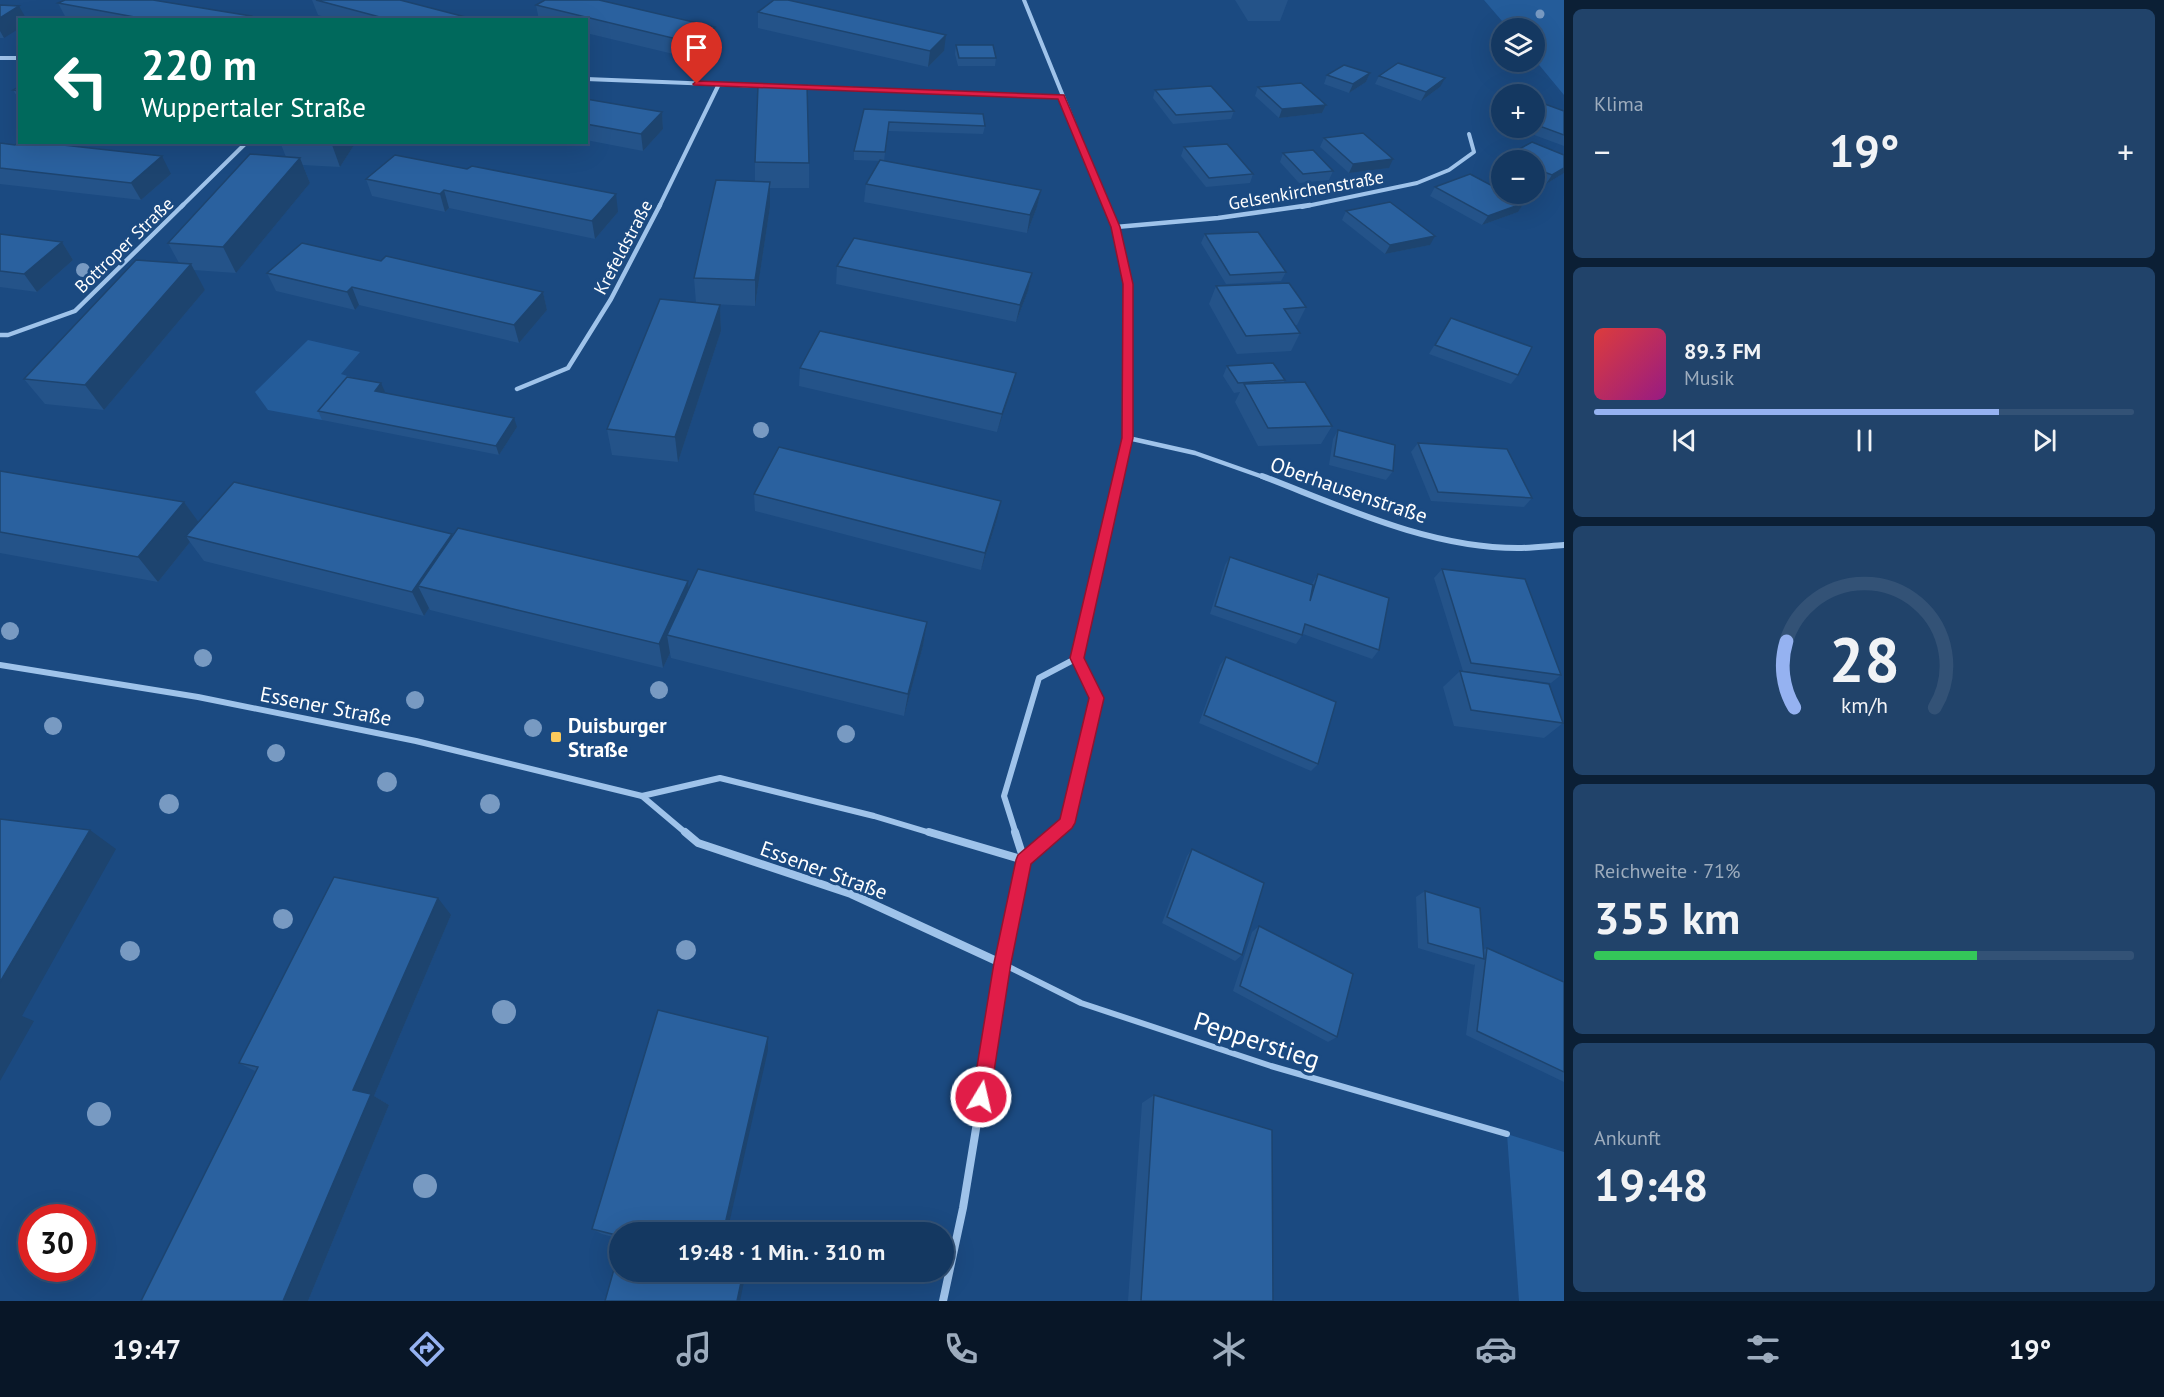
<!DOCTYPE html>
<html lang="de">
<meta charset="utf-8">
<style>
body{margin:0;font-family:"PT Sans",sans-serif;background:#21436a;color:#f1f3f6;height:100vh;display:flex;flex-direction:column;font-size:22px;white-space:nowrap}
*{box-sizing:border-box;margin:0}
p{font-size:20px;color:#9dacbd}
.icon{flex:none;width:33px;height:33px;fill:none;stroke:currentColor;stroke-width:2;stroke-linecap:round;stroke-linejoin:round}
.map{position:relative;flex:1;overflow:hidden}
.panel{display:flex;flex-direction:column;gap:9px;padding:9px;background:#0b1f35;width:600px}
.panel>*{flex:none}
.banner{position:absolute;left:18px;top:18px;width:570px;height:126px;border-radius:0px;box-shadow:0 6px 24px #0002,0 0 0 2px #335276;background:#00695c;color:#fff;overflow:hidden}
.controls{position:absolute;left:1491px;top:18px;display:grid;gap:12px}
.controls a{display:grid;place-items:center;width:54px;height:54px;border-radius:50%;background:#143861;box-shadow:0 6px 24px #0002,0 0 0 2px #335276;font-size:30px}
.speed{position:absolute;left:18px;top:1204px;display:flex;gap:12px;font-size:30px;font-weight:700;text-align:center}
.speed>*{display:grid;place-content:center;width:78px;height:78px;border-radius:50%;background:#143861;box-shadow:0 6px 24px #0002,0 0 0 2px #335276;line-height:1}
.speed .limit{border:9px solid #d22;background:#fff;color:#111}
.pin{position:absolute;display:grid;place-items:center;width:51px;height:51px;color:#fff;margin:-62px -26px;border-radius:50% 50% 50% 0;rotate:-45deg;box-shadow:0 0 6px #0007}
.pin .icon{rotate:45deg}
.me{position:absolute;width:66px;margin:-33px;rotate:9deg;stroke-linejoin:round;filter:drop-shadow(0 0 4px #0008)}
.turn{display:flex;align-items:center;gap:21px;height:126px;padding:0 24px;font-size:27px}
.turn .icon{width:78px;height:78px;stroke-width:2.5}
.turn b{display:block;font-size:42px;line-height:51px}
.big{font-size:45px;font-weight:700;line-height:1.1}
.panel .card{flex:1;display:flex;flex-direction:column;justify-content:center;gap:9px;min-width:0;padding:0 21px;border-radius:9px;background:#21436a}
.panel .dial{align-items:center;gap:0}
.dial svg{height:156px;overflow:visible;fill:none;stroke:#335276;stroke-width:7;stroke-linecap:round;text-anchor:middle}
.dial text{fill:#f1f3f6;stroke:none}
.song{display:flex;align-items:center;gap:18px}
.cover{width:72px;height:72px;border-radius:9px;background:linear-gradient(135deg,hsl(0 70% 55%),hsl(310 70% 35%))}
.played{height:6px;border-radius:3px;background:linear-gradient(90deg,#95b2f1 75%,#335276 75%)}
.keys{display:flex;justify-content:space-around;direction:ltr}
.heat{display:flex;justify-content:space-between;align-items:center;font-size:33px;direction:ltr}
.charge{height:9px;border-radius:4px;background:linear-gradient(90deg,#34c759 71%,#335276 0)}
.trip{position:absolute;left:609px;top:1222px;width:345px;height:60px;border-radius:30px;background:#143861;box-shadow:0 6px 24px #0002,0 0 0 2px #335276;font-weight:700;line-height:60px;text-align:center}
.dock{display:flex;height:96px;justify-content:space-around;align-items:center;background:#081627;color:#9dacbd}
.dock .icon{width:42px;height:42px}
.dock .selected{color:#95b2f1}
.dock b{font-size:27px;color:#f1f3f6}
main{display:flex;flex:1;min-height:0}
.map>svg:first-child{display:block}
.green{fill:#245c9a}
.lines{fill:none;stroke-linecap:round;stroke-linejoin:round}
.lane{stroke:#9fc3ea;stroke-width:6}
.street-far3{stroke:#9fc3ea;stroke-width:4}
.street-far2{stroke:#9fc3ea;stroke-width:4.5}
.street-far1{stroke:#9fc3ea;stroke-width:6}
.street{stroke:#9fc3ea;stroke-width:8}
.tree{fill:#789ac2}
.wall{fill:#245389}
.shaded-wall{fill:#1d446f}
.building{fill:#2a619f;stroke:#1d446f;stroke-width:1.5}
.route{fill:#e11d48;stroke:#92132f;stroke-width:1.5}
.poi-dot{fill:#fbca5c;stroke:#1b4a81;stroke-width:2}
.labels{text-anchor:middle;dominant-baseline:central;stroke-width:6;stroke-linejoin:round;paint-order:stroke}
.far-street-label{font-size:18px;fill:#fff;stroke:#1b4a81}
.street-label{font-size:21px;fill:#fff;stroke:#1b4a81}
.poi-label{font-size:21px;font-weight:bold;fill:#fff;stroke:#1b4a81;text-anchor:start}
.near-street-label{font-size:26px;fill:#fff;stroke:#1b4a81}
</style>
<main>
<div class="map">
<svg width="1564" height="1301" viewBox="0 0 1564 1301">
<rect width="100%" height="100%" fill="#1b4a81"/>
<!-- green -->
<g class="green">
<path d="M1484,0h80v95l-29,-35 -1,-32h-26z"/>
<path d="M308,340l52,12 -19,22 16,5 -35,41 -54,-10 -13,-18z"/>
<path d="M1507,1134l57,18v149h-45z"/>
</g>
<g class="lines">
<!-- lane -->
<path class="lane" d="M1003,964l78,39 190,63 236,68"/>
<!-- street-far3 -->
<g class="street-far3">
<path d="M1024,0l84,207"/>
<path d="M0,58h20"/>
<path d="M586,79l178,7"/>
<path d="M801,87l260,10"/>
<path d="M181,207l66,-65"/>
<path d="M659,207l60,-123"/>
<path d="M1302,207l115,-24 32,-13 25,-18 -5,-18"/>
</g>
<!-- street-far2 -->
<g class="street-far2">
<path d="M1107,205l9,22 12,57v154l-9,40"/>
<path d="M1116,227l102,-9 92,-13"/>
<path d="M0,335h8l67,-24 108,-106"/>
<path d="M517,389l51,-21 43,-69 49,-94"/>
<path d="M1128,438l67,15 71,25"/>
</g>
<!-- street-far1 -->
<g class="street-far1">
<path d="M1262,476c81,31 167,72 256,72 15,0 31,-2 46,-3"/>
<path d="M0,665l198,32 218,44 226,55 45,38"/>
<path d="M642,796l78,-18 154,38 60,18"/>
<path d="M1016,834l-12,-38 35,-118 38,-20"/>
<path d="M1055,834l12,-11 30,-126 -20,-39 42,-182"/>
</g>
<!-- street -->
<g class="street">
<path d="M685,832l13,11 153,51 152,70"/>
<path d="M929,832l95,28"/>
<path d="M1024,860l32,-28"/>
<path d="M943,1301l20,-93 40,-244 21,-104 -9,-28"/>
</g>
</g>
<!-- trees -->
<g class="tree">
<circle cx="1540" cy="14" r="4.5"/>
<circle cx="83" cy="270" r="7"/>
<circle cx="761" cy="430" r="8"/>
<circle cx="10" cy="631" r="9"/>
<circle cx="203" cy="658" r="9"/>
<circle cx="659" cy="690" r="9"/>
<circle cx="415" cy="700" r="9"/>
<circle cx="53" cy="726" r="9"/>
<circle cx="533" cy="728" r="9"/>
<circle cx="846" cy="734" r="9"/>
<circle cx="276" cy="753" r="9"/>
<circle cx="387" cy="782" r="10"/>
<circle cx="169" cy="804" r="10"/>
<circle cx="490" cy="804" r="10"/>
<circle cx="283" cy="919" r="10"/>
<circle cx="686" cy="950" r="10"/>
<circle cx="130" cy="951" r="10"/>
<circle cx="504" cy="1012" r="12"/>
<circle cx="99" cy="1114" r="12"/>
<circle cx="425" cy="1186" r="12"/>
</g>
<!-- wall -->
<g class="wall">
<path d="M312,0h88l77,20h-142l-17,-5z"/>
<path d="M1235,0h53l-8,21h-32z"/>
<path d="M58,3l194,17h-185z"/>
<path d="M0,5l4,33h-4z"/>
<path d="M536,5l179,22 1,16 -22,16 -108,-26v-13h-47z"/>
<path d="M758,12l186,39 -16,16 -170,-39z"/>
<path d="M956,45l40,13 -1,8h-37l-3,-12z"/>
<path d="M1370,73l-4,9 -17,11 -25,-9 3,-9z"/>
<path d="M1379,76l61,11 -19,14 -46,-17z"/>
<path d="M20,86v15l-7,-11z"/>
<path d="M1258,87l68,18 -4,8 -43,5 -24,-22z"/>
<path d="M1155,90l79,21 -3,8 -58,5 -20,-26z"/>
<path d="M586,99l76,13 1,17 -20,22 -57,-11z"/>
<path d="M1534,100l30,11v35l-49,-18h19z"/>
<path d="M864,109l121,17 -2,8 -95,-3 -4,30 157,29 -4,17 -10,26 -163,-31 2,-18 14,-23 -26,-1v-9z"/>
<path d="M1502,111v12l-6,-3z"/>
<path d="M1324,138l65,30 -40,5 -29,-26z"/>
<path d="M280,142h76l-16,25 -37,-2 7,18 -74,90 -43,-3 12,20 -101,120 -59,-6 -21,-25 155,-116 -11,-20 118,-86z"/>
<path d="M1532,142l32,13v18l-18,11 -12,-5v-19h-30l3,-4z"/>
<path d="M0,143l171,31 -30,26 -141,-16z"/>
<path d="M1184,147l69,27 -3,9 -44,4 -25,-31z"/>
<path d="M1283,153l50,18 -4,9 -30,3 -19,-21z"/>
<path d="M755,162l54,1v25h-39v19l-15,99 -45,-2 10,1 1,26 -43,131 -66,-7 -5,-26 89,-126 -2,-25 61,-97z"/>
<path d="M366,179l252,33 -23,27 -146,-31 -4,4 -73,-16z"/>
<path d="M1435,187l89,16 -6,9 -36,13 -52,-29z"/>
<path d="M1346,211l84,34 -45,9 -43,-34z"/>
<path d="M0,234l62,8 11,18 -36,32 -37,-5z"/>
<path d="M1205,234l81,38 -5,9 -55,3 -25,-41z"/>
<path d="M381,261l162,31 4,18 -28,33 -160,-38 -4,5 -79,-19 -9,-18z"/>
<path d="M837,266l195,7 -4,18 -12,31 -180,-38z"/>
<path d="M1216,286l90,21 -9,18h-2l5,8 -9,18 -54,3 -28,-50z"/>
<path d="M1451,318l67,57 -7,9 -82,-30z"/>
<path d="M1227,366l58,14 -2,3 49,43 -11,18 -63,2 -23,-44 5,-10 -6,1 -11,-17z"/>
<path d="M800,368l216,5 -5,18 -14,41 -198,-46z"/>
<path d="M385,392l-1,1 133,34 -18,28 -177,-35 -4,-9z"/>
<path d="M1338,430l55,41 -7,9 -57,-15 4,-26z"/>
<path d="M1418,443l114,55 -8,9 -93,-6 -20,-49z"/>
<path d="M0,471l184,31 14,21 254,11 1,1 235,46 1,6 238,35 -4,24 -19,70 -233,-58 -1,-5 -7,15 -233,-58 -1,-2 -5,8 -220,-55 -14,-19 -32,40 -158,-29z"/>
<path d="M754,494l243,25 -16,51 -226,-59z"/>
<path d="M1230,557l82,27 6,-10 61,76 -7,9 -69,-25 -7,10 -86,-30 15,-49z"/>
<path d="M1442,569l119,106 -10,8 -88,-12 -29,-93z"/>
<path d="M1226,657l92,107 -7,7 -112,-48 21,-58z"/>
<path d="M1460,671l103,52 -19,15 -90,-12 -11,-39z"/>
<path d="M1192,849l50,106 -7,6 -73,-38 25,-67z"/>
<path d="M1425,891l58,59 4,-2 77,34v100l-98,-47 9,-71 -1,1 -56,-17 -2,-51z"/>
<path d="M451,915l-77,181 15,9 -81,196h-167l114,-230 -16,-8z"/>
<path d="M1259,926l78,111 -9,5 -95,-51 19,-59z"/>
<path d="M768,1037v13l-148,183v6l-18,-5 -10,-5z"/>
<path d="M1154,1095l119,206h-145l14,-198z"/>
</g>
<!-- shaded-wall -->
<g class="shaded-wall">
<path d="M19,6l8,14h-7v8l-16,10 -4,-7v-13z"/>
<path d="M715,27l1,16 -22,16 -1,-16z"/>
<path d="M946,35l-2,16 -16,16 2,-16z"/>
<path d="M1370,73l-4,9 -17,11 4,-9z"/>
<path d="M1445,78l-5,9 -19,14 5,-9z"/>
<path d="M1326,105l-4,8 -43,5 3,-9z"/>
<path d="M662,112l1,17 -20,22 -2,-17z"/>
<path d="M331,142h25l-16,25z"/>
<path d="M162,156l9,18 -30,26 -10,-17z"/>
<path d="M300,158l10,25 -74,90 -13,-26z"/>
<path d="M1393,159l-4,9 -40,5 4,-9z"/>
<path d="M1564,168v5l-18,11 6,-9z"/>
<path d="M770,182v25l-15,99v-26z"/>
<path d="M444,190l5,18 -4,4 -5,-18z"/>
<path d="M1041,190l-4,17 -10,26 3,-18z"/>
<path d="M616,194l2,18 -23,27 -3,-18z"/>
<path d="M1524,203l-6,9 -36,13 6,-9z"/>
<path d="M1435,236l-5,9 -45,9 5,-9z"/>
<path d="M62,242l11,18 -36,32 -13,-18z"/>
<path d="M191,264l14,26 -101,120 -19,-25z"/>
<path d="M1032,273l-4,18 -12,31 4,-17z"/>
<path d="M352,287l7,18 -4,5 -8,-18z"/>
<path d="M543,292l4,18 -28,33 -5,-18z"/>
<path d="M720,305l1,26 -43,131 -3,-25z"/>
<path d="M1016,373l-5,18 -14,41 5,-18z"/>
<path d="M381,383l4,9 -6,9 -4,-10z"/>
<path d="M514,418l3,9 -18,28 -3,-9z"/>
<path d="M1001,501l-4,18 -16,51 4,-17z"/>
<path d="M184,502l18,25 -16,9 4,6 -32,40 -20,-25z"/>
<path d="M452,534l10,25 -44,27 11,22 -5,8 -12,-24z"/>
<path d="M688,581l3,24 -24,30 3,18 -7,15 -4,-24z"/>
<path d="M927,622l-4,24 -19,70 4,-22z"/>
<path d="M90,830l26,19 -94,167 12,5 -34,60v-99z"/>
<path d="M438,898l13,17 -77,181 15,9 -81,196h-25l70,-211z"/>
<path d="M768,1037v13l-41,183h-4z"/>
<path d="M743,1273l2,4 -5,24h-3z"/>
</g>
<!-- building -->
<g class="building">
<path d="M65,0h88l98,16 -6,4h-94l-93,-17z"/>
<path d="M316,0h84l77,20h-86z"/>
<path d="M545,0h54l116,27 -22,16 -157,-38z"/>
<path d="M774,0h14l158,35 -16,16 -172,-39z"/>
<path d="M0,5l19,1 -19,12z"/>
<path d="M956,45h37l3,13h-37z"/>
<path d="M1398,63l47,15 -19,14 -47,-16z"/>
<path d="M1344,65l26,8 -17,11 -26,-9z"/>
<path d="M1301,83l25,22 -44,4 -24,-22z"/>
<path d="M807,85l2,78 -54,-1 3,-76z"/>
<path d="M20,86v5l-7,-1z"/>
<path d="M1211,86l23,25 -58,4 -21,-25z"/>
<path d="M586,99l76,13 -21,22 -55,-10z"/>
<path d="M1534,100l30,11v24l-30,-11z"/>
<path d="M864,109l119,5 2,12 -96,-4 -4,30 -31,-1z"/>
<path d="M1363,133l30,26 -40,5 -29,-26z"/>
<path d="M20,141v1h16l126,14 -31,27 -131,-15v-25l15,2z"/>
<path d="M1532,142l32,13v13l-12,7 -18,-7v-8h-17l-10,-4z"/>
<path d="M1227,144l26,30 -44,4 -25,-31z"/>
<path d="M1313,150l20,21 -30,3 -20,-21z"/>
<path d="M250,154l50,4 -77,89 -55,-4z"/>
<path d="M395,155l72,14 5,-3 144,28 -24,27 -148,-31 -4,4 -74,-15z"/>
<path d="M880,160l161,30 -11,25 -164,-31z"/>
<path d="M1470,174l32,17v3h5l17,9 -36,13 -53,-29z"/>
<path d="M716,180l54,2 -15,98 -61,-2z"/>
<path d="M1390,202l45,34 -45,9 -44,-34z"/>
<path d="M1258,232l28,40 -56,3 -25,-41z"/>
<path d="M0,234l62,8 -38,32 -24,-3z"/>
<path d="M854,238l178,35 -12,32 -183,-39z"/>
<path d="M302,243l79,18 5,-5 157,36 -29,33 -162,-38 -5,5 -80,-19z"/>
<path d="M136,260l55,4 -106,121 -61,-6z"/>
<path d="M1289,283l17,24 -22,2 16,24 -54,3 -30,-50z"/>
<path d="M660,299l60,6 -45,132 -68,-8z"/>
<path d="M1451,318l81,29 -14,28 -83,-30z"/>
<path d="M820,331l196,42 -14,41 -202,-46z"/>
<path d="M1273,363l12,17 -47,3 -11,-17z"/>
<path d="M347,377l34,6 -6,8 139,27 -18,28 -178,-35z"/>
<path d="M1305,382l27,44 -64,2 -24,-44z"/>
<path d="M1338,430l57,15 -2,26 -59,-15z"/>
<path d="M1418,443l89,6 25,49 -94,-6z"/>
<path d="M779,447l222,54 -16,52 -231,-59z"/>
<path d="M0,471l184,31 -46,55 -138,-25z"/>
<path d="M234,482l218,52 -40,58 -226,-56z"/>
<path d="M458,528l230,53 -29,63 -241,-58z"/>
<path d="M1230,557l83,28 -3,16 8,-27 71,24 -10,52 -74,-26 -3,11 -87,-29z"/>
<path d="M698,569l229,53 -19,72 -241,-59z"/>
<path d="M1442,569l83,10 36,96 -90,-12z"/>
<path d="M1226,657l110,45 -18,62 -114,-49z"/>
<path d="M1460,671l89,13 14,39 -92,-13z"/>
<path d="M0,819l90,11 -90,152z"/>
<path d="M1192,849l72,34 -22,72 -75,-38z"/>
<path d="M334,877l104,21 -85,192 18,4 -88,207h-142l117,-234 -19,-4z"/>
<path d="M1425,891l55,17 4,51 -56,-16z"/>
<path d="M1259,926l94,48 -16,63 -97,-51z"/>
<path d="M1487,948l77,34v90l-87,-41z"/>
<path d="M658,1010l110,27 -45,196h-103v3l-28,-7z"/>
<path d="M1154,1095l118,35 1,171h-132z"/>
<path d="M620,1248v24h117l6,1 -6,28h-132z"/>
</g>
<!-- route -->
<path class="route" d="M697,81l367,14 56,132 13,57v154l-49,220 20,40 -29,125 -3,5 -41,36 -20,99 -21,134 -3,6 -6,3 -7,-3 -2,-6 22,-134 22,-103 2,-5 42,-36 29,-121 -19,-40 52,-220 1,-154 -12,-57 -53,-128 -364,-14 -1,-1z"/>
<!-- markers -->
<rect class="poi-dot" x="550" y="731" width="12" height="12" rx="3"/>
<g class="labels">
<!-- far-street labels -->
<g class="far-street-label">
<text transform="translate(1306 190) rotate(-10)">Gelsenkirchenstraße</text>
<text transform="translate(124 245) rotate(-44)">Bottroper Straße</text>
<text transform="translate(623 247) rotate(-62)">Krefeldstraße</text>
</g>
<!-- street labels -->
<g class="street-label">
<text transform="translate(1349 490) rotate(19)">Oberhausenstraße</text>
<text transform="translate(326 706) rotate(11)">Essener Straße</text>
<text transform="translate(824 870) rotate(20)">Essener Straße</text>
</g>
<!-- poi labels -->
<g class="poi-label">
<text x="568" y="725">Duisburger<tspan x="568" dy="24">Straße</tspan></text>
</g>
<!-- near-street labels -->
<g class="near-street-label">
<text transform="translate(1257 1040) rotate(18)">Pepperstieg</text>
</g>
</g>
</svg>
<div class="controls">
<a><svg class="icon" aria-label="layers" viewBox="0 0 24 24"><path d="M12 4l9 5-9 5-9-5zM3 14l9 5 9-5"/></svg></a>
<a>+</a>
<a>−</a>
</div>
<div class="speed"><div class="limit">30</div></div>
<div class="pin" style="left:697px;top:84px;background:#d93025"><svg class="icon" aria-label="arrive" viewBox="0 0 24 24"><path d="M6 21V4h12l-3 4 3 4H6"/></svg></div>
<svg class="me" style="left:981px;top:1097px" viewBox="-20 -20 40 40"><circle r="17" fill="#e11d48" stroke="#fff" stroke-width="3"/><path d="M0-11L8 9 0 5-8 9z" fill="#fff"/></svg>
<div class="trip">19:48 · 1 Min. · 310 m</div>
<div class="banner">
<div class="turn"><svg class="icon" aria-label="left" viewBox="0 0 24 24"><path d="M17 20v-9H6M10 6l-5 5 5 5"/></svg><div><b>220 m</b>Wuppertaler Straße</div></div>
</div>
</div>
<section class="panel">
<div class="card"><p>Klima</p>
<div class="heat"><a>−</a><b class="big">19°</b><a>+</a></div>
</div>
<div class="card">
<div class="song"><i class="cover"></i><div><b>89.3 FM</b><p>Musik</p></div></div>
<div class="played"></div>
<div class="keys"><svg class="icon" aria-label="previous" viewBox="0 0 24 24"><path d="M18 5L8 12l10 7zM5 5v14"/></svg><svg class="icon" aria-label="pause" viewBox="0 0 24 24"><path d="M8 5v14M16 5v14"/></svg><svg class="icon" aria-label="next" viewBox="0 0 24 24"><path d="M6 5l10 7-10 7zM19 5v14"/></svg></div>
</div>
<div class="card dial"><svg viewBox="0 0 100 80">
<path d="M14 69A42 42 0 1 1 86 69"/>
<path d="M14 69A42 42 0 0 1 10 35" stroke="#95b2f1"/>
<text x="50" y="56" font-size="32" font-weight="700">28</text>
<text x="50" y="72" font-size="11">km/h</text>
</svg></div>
<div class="card"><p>Reichweite · 71%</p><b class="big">355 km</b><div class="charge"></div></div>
<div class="card"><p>Ankunft</p><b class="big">19:48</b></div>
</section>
</main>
<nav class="dock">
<b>19:47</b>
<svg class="icon selected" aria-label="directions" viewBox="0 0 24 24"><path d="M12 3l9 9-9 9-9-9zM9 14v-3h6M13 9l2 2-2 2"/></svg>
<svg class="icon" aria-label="music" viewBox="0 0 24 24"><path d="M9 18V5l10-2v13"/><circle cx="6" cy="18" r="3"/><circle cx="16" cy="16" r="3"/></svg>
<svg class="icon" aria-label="phone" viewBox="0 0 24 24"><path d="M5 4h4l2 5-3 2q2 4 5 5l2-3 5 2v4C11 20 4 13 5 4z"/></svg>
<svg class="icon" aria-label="climate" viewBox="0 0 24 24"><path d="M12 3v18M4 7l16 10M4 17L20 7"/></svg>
<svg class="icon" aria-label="car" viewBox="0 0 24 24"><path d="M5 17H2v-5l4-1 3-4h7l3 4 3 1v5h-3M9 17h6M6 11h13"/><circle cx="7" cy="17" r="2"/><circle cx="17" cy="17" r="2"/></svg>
<svg class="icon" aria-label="filters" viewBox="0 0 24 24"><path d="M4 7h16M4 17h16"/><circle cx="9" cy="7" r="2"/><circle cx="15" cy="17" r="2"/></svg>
<b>19°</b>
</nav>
